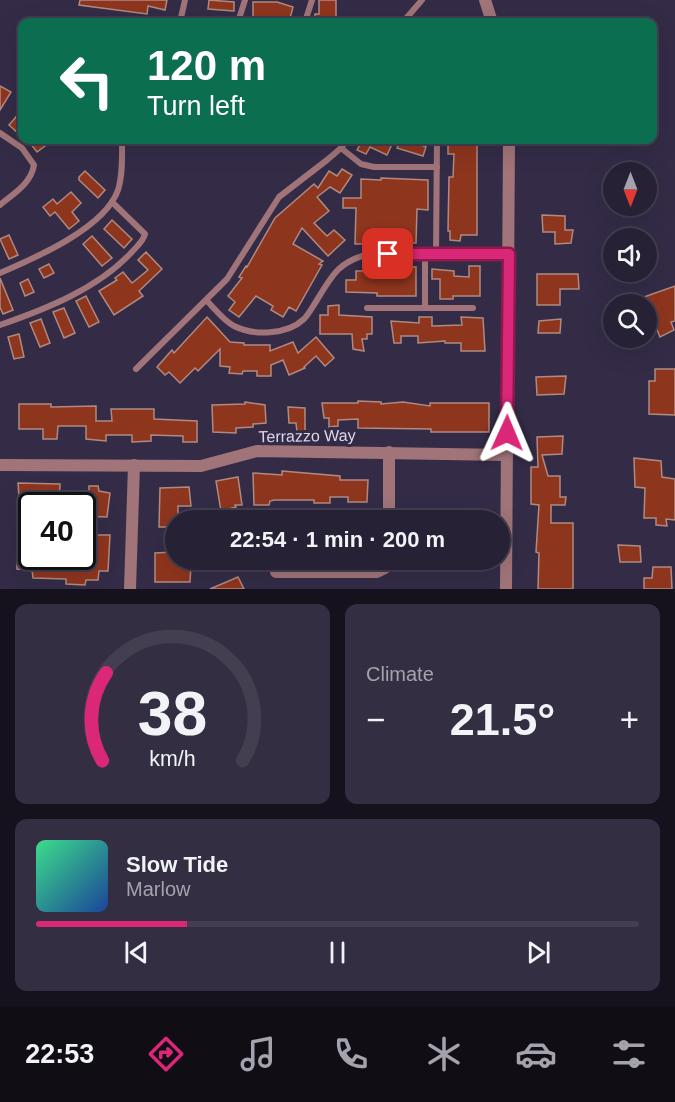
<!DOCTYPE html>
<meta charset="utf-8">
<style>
body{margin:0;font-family:Arial,sans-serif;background:#332e41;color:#f1f3f6;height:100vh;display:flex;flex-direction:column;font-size:22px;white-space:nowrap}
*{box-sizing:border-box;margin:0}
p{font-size:20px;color:#a4a3ad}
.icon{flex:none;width:33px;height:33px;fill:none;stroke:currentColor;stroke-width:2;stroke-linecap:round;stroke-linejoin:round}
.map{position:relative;height:589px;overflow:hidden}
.panel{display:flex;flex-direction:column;gap:15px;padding:15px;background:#15121d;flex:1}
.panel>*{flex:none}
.guide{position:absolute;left:18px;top:18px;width:639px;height:126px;border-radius:12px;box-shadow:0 6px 24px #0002,0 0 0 2px #433e50;background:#0b6e4f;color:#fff;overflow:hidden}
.needle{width:39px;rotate:180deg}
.tools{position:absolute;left:603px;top:162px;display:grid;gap:12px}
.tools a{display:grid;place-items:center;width:54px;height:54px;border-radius:50%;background:#272135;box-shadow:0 6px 24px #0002,0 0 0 2px #433e50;font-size:30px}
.speed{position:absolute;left:18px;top:492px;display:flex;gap:12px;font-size:30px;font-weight:700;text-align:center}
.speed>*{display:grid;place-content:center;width:78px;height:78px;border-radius:50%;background:#272135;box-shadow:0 6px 24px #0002,0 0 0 2px #433e50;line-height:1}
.speed .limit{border:3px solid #111;border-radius:9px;background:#fff;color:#111}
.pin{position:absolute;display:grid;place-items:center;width:51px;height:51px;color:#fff;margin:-26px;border-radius:12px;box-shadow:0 3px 9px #0006}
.me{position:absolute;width:66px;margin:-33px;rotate:1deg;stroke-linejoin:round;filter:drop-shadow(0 0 4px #0008)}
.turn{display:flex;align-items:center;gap:21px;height:126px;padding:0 30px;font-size:27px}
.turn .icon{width:78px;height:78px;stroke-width:2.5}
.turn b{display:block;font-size:42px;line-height:51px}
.big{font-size:45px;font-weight:800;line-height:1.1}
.panel .card{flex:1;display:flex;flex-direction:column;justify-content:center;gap:9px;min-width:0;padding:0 21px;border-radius:12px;background:#332e41}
.panel .dial{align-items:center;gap:0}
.dial svg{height:156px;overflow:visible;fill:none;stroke:#433e50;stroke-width:7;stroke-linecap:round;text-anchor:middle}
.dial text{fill:#f1f3f6;stroke:none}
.song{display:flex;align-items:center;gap:18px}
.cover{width:72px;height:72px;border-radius:9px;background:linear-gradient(135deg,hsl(150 70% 55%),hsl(220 70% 35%))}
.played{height:6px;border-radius:3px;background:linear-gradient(90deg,#db2777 25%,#433e50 25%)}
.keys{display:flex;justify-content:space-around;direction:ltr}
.heat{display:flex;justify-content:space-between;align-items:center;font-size:33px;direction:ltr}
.panel .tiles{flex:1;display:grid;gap:15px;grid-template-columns:1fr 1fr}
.card:last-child{grid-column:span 2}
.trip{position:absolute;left:165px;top:510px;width:345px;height:60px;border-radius:30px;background:#272135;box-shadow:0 6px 24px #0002,0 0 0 2px #433e50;font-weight:800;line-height:60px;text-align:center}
.tabs{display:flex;height:96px;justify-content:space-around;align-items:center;background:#100d15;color:#a4a3ad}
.tabs .icon{width:42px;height:42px}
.tabs .on{color:#db2777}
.tabs b{font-size:27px;color:#f1f3f6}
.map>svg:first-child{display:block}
.building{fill:#8e351e;stroke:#b08a80;stroke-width:1.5}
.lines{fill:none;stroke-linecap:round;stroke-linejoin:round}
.service{stroke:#a07478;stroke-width:6}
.minor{stroke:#a07478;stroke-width:12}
.tertiary{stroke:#a07478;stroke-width:12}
.route-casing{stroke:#8e194d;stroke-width:15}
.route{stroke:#db2777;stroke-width:10}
.labels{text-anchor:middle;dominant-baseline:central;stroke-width:6;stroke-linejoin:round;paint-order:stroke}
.street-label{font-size:16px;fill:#dcd8ea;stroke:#342c47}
</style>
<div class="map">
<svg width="675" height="589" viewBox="0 0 675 589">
<rect width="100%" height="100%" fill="#342c47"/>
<!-- building -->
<g class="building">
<path d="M80,0h87l-2,10 -17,-4 -1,8 -68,-9z"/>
<path d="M209,0l25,2v9l-26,-2z"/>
<path d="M319,0h17v22h-21v-8h4z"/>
<path d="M253,2h24l16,5 -4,15h-36z"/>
<path d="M0,86l11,6 -11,18z"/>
<path d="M22,110v17l-4,6 -9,-8z"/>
<path d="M35,140h18l-16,12 -7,-9z"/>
<path d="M354,140h33l6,2 -6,13 -17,-8 -4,7 -9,-4 4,-7z"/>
<path d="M401,140h17l-1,3 9,4 -3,9 -26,-8z"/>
<path d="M448,142h29v93h-16l-1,6 -10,-1v-9h-2l1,-54h4l1,-23h-6z"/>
<path d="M342,169l10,6 -12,18 -10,-6 -13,10 12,14 -15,12 13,13 7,-6 11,10 -17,16 -26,-28 -9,16 30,17 -4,3 3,1 -26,46 -7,-4 -6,10 -12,-7 2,-4 -17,-10 -17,21 -10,-7 6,-8 -7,-6 14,-18 -3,-1 7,-11 1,1 28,-49 39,-34 4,4 11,-17 8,5z"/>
<path d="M85,171l20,19 -7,8 -19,-18v-3z"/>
<path d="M381,178l47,2v30l-11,-1 -1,34 -61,1 1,-36h-13v-10h18v-19l20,1z"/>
<path d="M71,192l10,11 -9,9 7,9 -10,8 -14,-17 -5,4 -7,-9 10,-8 4,5z"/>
<path d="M542,215l23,1v14h8l-2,13 -16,1v-12h-12z"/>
<path d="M112,220l20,19 -8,9 -20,-19z"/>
<path d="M9,235l9,20 -9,4 -9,-20z"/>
<path d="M92,236l20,22 -10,8 -19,-22z"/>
<path d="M146,252l16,17 -23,22 4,5 -29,19 -15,-24 18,-11 -2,-2 8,-6 9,11 16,-13 -10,-10z"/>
<path d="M49,264l5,9 -10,5 -5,-9z"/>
<path d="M469,266h11v30h-27v3h-13v-20h-8v-10l22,2v5l15,1z"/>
<path d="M381,267h35v29h-39v-3l-31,-1v-12h10v-9h15v-2h10z"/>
<path d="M537,274h41l1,15h-19v16h-23z"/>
<path d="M0,278l13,32 -10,4 -3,-7z"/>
<path d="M28,279l6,13 -9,4 -5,-13z"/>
<path d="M675,286v35l-4,1 3,8 -14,7 -16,-40z"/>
<path d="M86,296l13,26 -10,5 -13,-26z"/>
<path d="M339,305v10l33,2v17h-5v5h-5l2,12 -11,-2 -1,-15h-32v-19h8v-9z"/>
<path d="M64,308l11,25 -11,5 -11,-26z"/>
<path d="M207,317l23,25 14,1v2h26v6l23,-9 5,11 18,-16 18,21 -9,8 -9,-10 -12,11 1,1 -16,7 -6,-15 -12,5v11h-14v-5h-14l-1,3 -13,-1 1,-6 -10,-1v-17l-22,22 -3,-3 -15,15 -11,-11 -4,3 -8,-8 15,-17 2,3z"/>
<path d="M419,317h13v9l30,-1 -1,-8 22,1 2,33h-24v-8h-16v-2l-27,2v-7h-17v7h-7l-3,-22 28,2z"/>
<path d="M41,319l9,24 -10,4 -10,-24z"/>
<path d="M561,319l-1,14h-22l1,-12z"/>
<path d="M19,334l5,23 -10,2 -6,-22z"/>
<path d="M655,369h20v46l-26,-1v-33h6z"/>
<path d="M566,376l-2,18 -27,1 -1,-18z"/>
<path d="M358,401l23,1v2l22,-2 27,4v-3h59v29h-58v-3l-73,-1v-9l-20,1v6l-9,1v-9h-5l-2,-15h36z"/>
<path d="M245,402l20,3 1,18 -13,1v3l-17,1v5l-23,-1 -1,-27 33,-1z"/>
<path d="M19,404h32v3l45,-1v15h16l-1,-12h43v10l43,2v21h-14v-6l-32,-1v6l-19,1v-7h-26v6l-20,-2v-13h-28l-1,13h-14v-10h-24z"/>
<path d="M288,407l17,1v25l-8,-1 -1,-9h-7z"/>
<path d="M563,436l-1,18 -20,1 6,21h12v21h6l-1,8h-14v18h22v66h-35l1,-36 -3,-1 3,-47 -8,-1v-37h7l-1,-30z"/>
<path d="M634,458l27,3 1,16 13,2v41l-9,-1 1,7 -11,-1v-7h-12l1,-30 -10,-1z"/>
<path d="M282,471l58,5v4h28l-1,22h-19v-5h-18v6h-16v-3h-40l-4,1 -1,4h-15l-1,-32 29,2z"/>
<path d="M238,477l4,28h-7l1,2 -15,4 -5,-30z"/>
<path d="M18,483l42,1 -1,21h-27l-1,7h-11z"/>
<path d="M89,486h9l1,5 11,2 -3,24 -25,-1v-22l7,1z"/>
<path d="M189,487l2,19h-13v14h-2v7h-17l1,-39z"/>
<path d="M17,534h15v22h18l-1,8 17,7 1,-15h15l2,-21h26l-2,36h-9l-1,9h-12l-1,5 -19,-1v-5l-33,-1 -1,-8 -15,-1z"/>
<path d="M618,545l22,1 1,16h-21z"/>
<path d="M176,552v8h6v3l9,1 -1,18h-35v-29z"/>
<path d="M212,560h27v10l-27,-1z"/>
<path d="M653,567h18l1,22h-28v-11h8z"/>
<path d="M238,577l6,12h-34z"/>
</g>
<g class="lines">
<!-- service -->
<g class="service">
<path d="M180,22l5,-22"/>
<path d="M238,22l7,-22"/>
<path d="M305,22l7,-22"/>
<path d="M403,22l19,-22"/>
<path d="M0,133l22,15 12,17c-3,19 -21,29 -34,40"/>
<path d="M341,148l20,16 13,3h63"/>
<path d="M436,254l1,-114"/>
<path d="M0,273c35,-15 105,-45 118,-83 5,-16 4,-34 4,-50"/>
<path d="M207,301c8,8 17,20 27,25 20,10 53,9 70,-7 5,-5 9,-13 13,-19 15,-25 23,-40 53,-46h138"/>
<path d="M367,308h106"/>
<path d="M425,308v-54"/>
<path d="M0,325c46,-16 97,-36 131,-72 5,-6 12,-11 14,-19l-33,-32"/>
<path d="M136,369l91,-90 52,-82 48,-37 14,-12 6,-8"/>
</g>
<!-- minor -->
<g class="minor">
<path d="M389,452v68"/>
<path d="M0,465l201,1 56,-15 250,4"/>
<path d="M276,572h101l8,-4 3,-8"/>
<path d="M130,589l4,-124"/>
</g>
<!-- tertiary -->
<g class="tertiary">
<path d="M485,0l7,22"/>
<path d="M506,589l3,-449"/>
</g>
</g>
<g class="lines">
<defs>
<path id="route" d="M388,254h121l-2,179"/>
</defs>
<!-- route casing -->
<use href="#route" class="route-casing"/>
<!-- route -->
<use href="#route" class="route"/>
</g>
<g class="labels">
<!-- street labels -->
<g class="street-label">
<text transform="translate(307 436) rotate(-1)">Terrazzo Way</text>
</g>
</g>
</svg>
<div class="tools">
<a><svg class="needle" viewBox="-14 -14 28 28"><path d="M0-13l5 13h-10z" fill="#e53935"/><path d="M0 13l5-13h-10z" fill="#a4a3ad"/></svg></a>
<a><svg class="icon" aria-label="sound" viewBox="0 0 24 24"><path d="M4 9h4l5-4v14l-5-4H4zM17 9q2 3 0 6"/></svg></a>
<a><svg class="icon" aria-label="search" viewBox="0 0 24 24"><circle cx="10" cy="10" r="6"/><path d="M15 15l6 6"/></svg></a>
</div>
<div class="speed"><div class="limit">40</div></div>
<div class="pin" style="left:388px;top:254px;background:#d93025"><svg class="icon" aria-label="arrive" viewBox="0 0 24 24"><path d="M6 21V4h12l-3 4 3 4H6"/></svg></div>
<svg class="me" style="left:507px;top:433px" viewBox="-20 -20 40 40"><path d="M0-17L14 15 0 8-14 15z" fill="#db2777" stroke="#fff" stroke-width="4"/></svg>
<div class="trip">22:54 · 1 min · 200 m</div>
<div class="guide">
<div class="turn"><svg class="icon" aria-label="left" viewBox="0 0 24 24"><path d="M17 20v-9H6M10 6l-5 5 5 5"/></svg><div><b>120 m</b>Turn left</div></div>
</div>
</div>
<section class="panel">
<div class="tiles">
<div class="card dial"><svg viewBox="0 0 100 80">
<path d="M14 69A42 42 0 1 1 86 69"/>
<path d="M14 69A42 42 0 0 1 16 24" stroke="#db2777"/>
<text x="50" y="56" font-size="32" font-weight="700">38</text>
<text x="50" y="72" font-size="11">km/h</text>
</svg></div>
<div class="card"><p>Climate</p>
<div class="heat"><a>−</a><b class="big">21.5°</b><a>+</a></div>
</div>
<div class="card">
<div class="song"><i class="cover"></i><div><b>Slow Tide</b><p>Marlow</p></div></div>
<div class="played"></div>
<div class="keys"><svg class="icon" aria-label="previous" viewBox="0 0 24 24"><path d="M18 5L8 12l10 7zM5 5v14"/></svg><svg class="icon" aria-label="pause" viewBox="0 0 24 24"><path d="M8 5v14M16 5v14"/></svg><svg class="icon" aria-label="next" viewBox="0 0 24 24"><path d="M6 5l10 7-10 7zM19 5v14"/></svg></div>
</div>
</div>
</section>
<nav class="tabs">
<b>22:53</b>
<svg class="icon on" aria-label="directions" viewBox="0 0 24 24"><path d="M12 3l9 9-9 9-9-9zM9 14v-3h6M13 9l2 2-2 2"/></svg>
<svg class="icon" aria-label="music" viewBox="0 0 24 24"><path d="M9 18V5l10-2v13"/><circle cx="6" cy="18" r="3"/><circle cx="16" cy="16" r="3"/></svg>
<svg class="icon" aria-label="phone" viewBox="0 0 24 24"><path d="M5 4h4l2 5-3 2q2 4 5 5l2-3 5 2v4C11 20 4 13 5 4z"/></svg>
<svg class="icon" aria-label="climate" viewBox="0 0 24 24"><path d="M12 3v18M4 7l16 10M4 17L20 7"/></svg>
<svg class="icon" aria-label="car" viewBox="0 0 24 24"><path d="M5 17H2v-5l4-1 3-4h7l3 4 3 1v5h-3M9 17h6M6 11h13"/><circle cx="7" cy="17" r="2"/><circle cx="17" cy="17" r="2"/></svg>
<svg class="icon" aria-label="filters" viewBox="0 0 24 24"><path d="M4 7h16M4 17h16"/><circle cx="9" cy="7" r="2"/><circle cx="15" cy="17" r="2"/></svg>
</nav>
